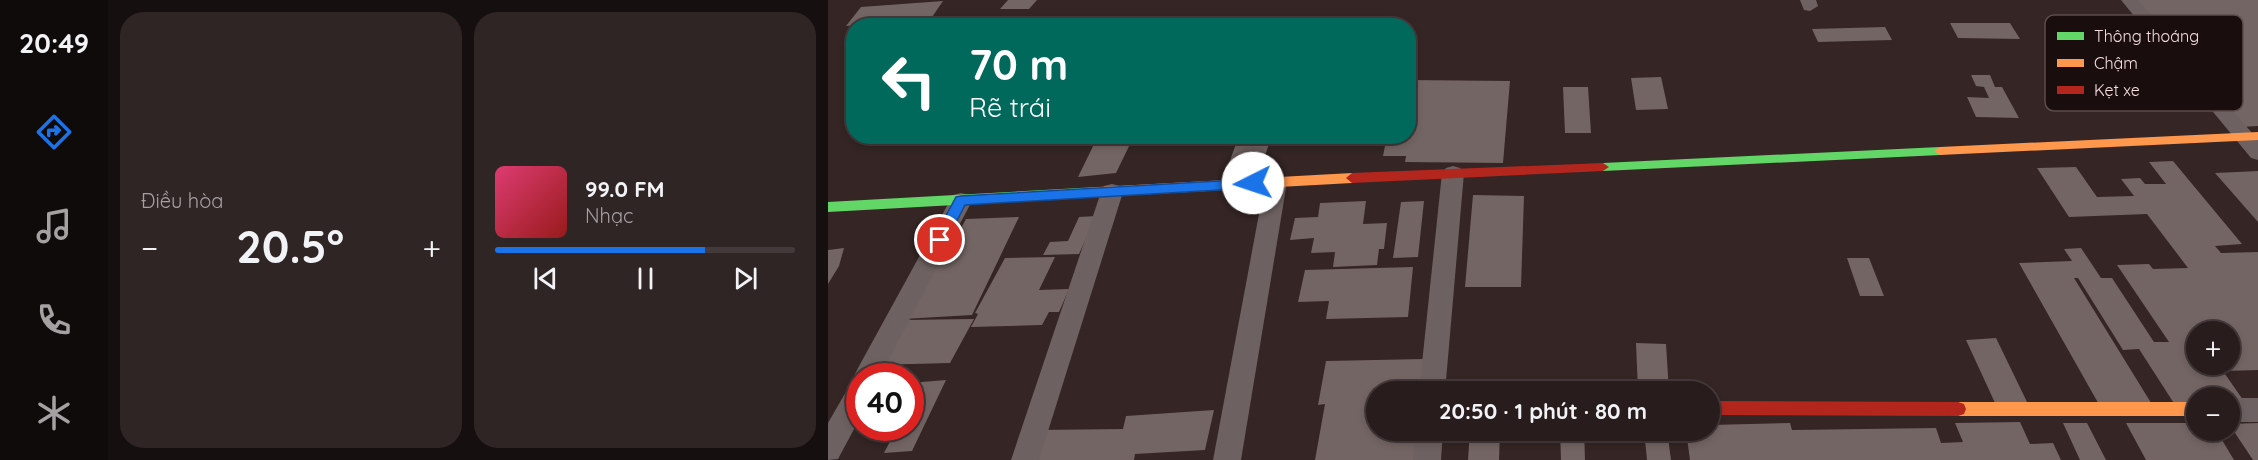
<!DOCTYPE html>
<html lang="vi">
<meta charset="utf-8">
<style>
body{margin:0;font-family:Quicksand,sans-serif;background:#302525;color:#f1f3f6;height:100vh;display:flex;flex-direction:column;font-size:22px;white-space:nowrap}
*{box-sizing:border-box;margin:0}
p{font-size:20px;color:#a5a1a3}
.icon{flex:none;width:33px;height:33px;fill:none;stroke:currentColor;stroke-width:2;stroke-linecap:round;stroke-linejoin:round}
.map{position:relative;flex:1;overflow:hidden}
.side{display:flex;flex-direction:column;gap:12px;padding:12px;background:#160f0f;width:720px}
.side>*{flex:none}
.top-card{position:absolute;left:18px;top:18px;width:570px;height:126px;border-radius:24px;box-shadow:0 3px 9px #0003,0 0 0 2px #443a3b;background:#00695c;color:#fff;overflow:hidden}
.tools{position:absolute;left:1358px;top:321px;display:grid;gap:12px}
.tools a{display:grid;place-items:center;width:54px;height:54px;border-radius:50%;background:#281c1c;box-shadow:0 3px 9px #0003,0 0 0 2px #443a3b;font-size:30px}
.speed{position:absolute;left:18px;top:363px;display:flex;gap:12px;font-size:30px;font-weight:700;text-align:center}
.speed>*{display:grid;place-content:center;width:78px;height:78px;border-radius:50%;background:#281c1c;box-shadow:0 3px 9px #0003,0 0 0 2px #443a3b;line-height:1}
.speed .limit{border:9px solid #d22;background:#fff;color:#111}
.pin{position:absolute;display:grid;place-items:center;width:51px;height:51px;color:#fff;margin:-26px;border:3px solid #fff;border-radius:50%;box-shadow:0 2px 6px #0007}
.me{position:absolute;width:66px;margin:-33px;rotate:266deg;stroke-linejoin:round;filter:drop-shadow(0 0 4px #0008)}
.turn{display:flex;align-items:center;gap:21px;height:126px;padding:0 24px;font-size:27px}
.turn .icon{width:78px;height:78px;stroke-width:2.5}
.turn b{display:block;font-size:42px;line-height:51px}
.big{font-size:45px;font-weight:700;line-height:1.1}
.side .card{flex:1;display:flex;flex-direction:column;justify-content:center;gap:9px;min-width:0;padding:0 21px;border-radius:24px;background:#302525}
.song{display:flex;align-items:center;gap:18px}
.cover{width:72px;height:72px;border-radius:9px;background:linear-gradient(135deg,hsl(340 70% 55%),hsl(0 70% 35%))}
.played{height:6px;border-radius:3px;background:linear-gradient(90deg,#1a73e8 70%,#443a3b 70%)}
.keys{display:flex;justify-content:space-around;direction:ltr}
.heat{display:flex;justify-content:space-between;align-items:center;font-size:33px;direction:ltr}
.side .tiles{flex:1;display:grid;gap:12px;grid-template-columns:repeat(2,1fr)}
.trip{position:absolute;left:538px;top:381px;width:354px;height:60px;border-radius:30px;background:#281c1c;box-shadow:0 3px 9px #0003,0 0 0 2px #443a3b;font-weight:700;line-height:60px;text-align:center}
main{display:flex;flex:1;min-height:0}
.tab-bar{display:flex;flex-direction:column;width:108px;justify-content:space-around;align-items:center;background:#100b0b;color:#a5a1a3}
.tab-bar .icon{width:42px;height:42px}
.tab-bar .on{color:#1a73e8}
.tab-bar b{font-size:27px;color:#f1f3f6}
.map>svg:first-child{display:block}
.building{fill:#736564}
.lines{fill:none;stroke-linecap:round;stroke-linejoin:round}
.street{fill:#6e6161;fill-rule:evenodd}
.fast{fill:#63d668;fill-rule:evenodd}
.slow{fill:#ff974d;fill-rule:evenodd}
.jam{fill:#b3261e;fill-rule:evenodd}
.route{fill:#1a73e8;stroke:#114b97;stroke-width:1.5}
.key{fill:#1a0d0d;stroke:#5c4c4c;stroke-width:1.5}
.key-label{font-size:16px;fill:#f5e0df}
</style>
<main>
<nav class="tab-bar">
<b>20:49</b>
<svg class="icon on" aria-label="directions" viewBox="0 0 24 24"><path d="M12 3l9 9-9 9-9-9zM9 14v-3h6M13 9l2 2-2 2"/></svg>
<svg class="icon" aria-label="music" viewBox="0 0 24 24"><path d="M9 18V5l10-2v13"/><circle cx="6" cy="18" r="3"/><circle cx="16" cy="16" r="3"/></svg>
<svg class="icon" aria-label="phone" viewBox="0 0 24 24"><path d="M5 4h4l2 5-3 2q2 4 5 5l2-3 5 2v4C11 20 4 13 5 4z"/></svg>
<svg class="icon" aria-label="climate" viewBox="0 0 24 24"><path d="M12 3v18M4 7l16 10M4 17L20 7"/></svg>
</nav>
<section class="side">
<div class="tiles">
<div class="card"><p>Điều hòa</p>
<div class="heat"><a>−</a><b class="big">20.5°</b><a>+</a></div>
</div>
<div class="card">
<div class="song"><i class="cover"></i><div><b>99.0 FM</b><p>Nhạc</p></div></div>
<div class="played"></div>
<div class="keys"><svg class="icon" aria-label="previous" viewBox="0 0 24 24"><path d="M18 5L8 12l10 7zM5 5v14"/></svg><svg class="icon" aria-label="pause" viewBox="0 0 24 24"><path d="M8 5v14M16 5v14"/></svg><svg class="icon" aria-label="next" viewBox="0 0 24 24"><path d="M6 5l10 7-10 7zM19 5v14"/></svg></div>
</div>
</div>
</section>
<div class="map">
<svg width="1430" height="460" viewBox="0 0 1430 460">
<rect width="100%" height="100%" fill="#352525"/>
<!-- building -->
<g class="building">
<path d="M180,0h29l-8,9h-29z"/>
<path d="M1304,0h126v126l-17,1z"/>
<path d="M115,1l-13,19 -84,6 15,-19z"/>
<path d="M1122,23h60l10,16 -62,-1z"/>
<path d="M1057,27l7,13 -74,2 -6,-13z"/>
<path d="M1143,75h19l5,12h7l17,31 -43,-1 -9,-20 22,1 -5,-11 -8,-1z"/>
<path d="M833,77l7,32 -32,1 -5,-32z"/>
<path d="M580,80l102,1 -7,82 -98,-1 1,-6h-23l4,-20h21z"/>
<path d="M735,87h25l3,46h-26z"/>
<path d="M270,136h36l-18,37 -38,4z"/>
<path d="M411,136h57l-2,8h-25l-7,20 -33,-1z"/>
<path d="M1345,161l69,83 -27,2 6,7 37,-1v118l-33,1 -5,-7h9v-32h-33v32h22l30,43 -19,1v-10h-33v9l-19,1 -38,-59 -16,1 -45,-72h-4l79,128 -52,2 -82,-145 53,-2 -8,-12 17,-1 20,30h11l42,64h15l-52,-77 32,-1 4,5 35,-1 -41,-54 -78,3 -32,-49 39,-1 21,30 37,-1 -13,-17 19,-1 5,6h21l-17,-22z"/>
<path d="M1430,171v51l-43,-49z"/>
<path d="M645,195l51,1 -3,91h-56z"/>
<path d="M538,201l-3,23 24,-1 -3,26h-5l-2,16 -44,2 2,-15 -24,1 3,-15 -24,2 5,-22 23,-1 2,-14z"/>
<path d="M596,201l-6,56 -25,1 8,-56z"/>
<path d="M268,216l-17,38 -36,1 7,-13 18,-1 11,-24z"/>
<path d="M191,217l-47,98 -69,4 43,-84h11l9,-16z"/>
<path d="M16,248l-5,18 -11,18v-34z"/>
<path d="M227,257l-16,33 30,-1 -10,23h-10l-7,13 -71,2 7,-13 -3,-1 30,-55z"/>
<path d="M1019,258h22l15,38h-24z"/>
<path d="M585,267l-5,50 -82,2 3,-18 -31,1 7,-32z"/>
<path d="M146,319l-24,44 -76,2 28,-45z"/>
<path d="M1168,338l32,66 -32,1 -30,-65z"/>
<path d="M808,343l30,1 3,48h-31z"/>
<path d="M596,359l-3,33h-44v38h27v7h20l-2,23h-107l10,-56 -7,1 8,-44z"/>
<path d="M118,380l-34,71 -28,2 13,-25h13v-45z"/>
<path d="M386,410l-9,40 -70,4 -1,6h-106l11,-30 84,-1 3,-13z"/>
<path d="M1192,422l10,22 23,-1 8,17h-371l-4,-30h24v-5l80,-2 2,7 144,-2 5,15 22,-1 -8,-19z"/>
<path d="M1235,423h24l19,37h-26z"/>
<path d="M1298,423h70v7h20l18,30h-88z"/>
<path d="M1430,423v37h-5l-24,-36z"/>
<path d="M642,430h30l-1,30h-31z"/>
<path d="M732,430h24l1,30h-24z"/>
<path d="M816,430h23l4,30h-24z"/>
</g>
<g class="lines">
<!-- street -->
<g class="street">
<path d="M972,0h16l2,6 -8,5 -6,-1z"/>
<path d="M1293,0h17l120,140v20l-7,-2z"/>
<path d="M625,166l7,2 4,5 -19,219h-26l23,-219 4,-5z"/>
<path d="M448,174l8,3 3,5 -46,278h-28l52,-278 3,-5z"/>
<path d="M284,184l8,2 3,6 -84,268h-28l90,-268 3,-6z"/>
<path d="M133,193l8,2 3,6 -92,175h-20v42l-22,41 -10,1v-37l23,-40 5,-2 -2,-5 4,-8 95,-173z"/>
<rect x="1401" y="398" width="29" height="24"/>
<path d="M587,430h28l-2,30h-28z"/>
</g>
<!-- fast -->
<g class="fast">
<path d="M1112,147l6,4 -6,4 -337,16 -6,-4 6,-4z"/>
<path d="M270,187l6,5 -6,5 -270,15v-10z"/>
</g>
<!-- slow -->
<g class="slow">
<path d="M1430,132v8l-318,15 -6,-4 6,-4z"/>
<path d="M524,173l6,5 -6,5 -254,14 -6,-5 6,-5z"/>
<path d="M1130,402h238v14h-238l-6,-2 -2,-5 2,-5z"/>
</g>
<!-- jam -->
<g class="jam">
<path d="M775,163l6,4 -6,4 -251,12 -6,-5 6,-5z"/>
<path d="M882,401l248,1 6,2 2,5 -2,5 -6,2 -248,-1z"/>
</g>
</g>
<!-- route -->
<path class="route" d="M425,179l6,4 -6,5 -288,17 -20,39 -5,1 -7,-5 23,-43 5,-1z"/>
<!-- legend -->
<rect x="1217" y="15" width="198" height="96" rx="9" class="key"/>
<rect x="1229" y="32" width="27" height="8" fill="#63d668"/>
<rect x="1229" y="59" width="27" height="8" fill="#ff974d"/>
<rect x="1229" y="86" width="27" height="8" fill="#b3261e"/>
<g class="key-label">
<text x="1266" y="42">Thông thoáng</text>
<text x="1266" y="69">Chậm</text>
<text x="1266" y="96">Kẹt xe</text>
</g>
</svg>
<div class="tools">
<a>+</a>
<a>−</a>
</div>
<div class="speed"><div class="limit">40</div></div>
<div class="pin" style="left:112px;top:240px;background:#d93025"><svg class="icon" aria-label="arrive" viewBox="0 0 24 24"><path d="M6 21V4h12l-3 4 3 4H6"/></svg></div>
<svg class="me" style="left:425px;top:183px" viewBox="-20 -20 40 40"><circle r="19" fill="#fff"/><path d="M0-13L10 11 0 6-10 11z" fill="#1a73e8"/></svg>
<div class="trip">20:50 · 1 phút · 80 m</div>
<div class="top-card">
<div class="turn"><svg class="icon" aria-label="left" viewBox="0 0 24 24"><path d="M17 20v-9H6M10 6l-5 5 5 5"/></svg><div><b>70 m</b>Rẽ trái</div></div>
</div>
</div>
</main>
